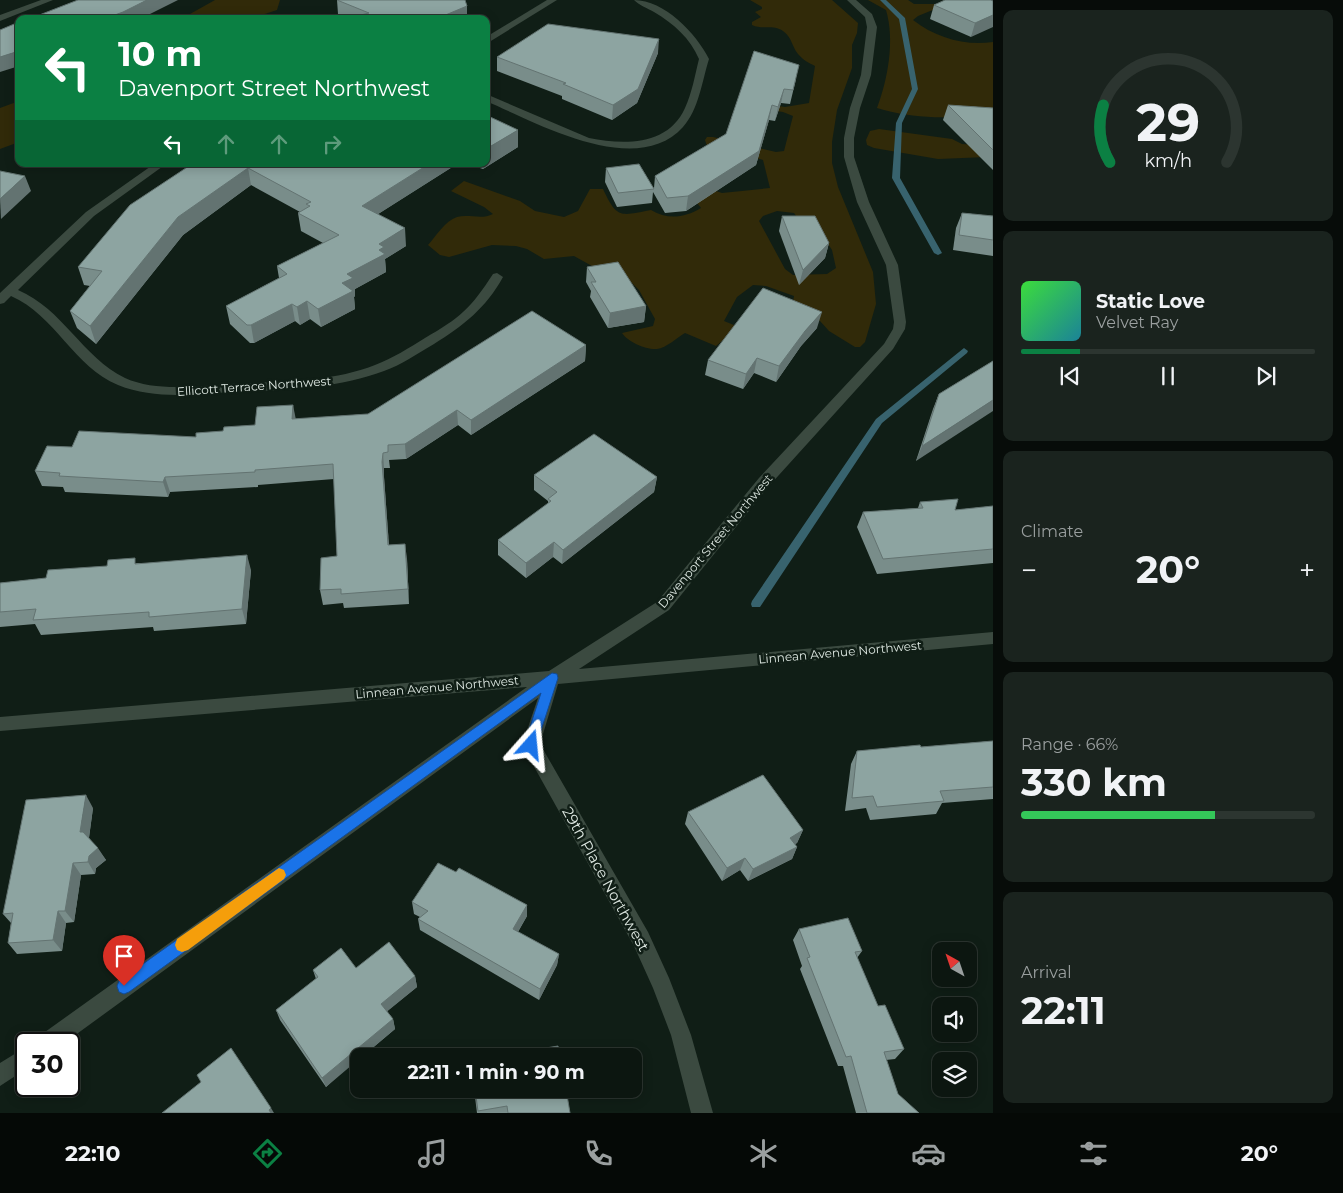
<!DOCTYPE html>
<meta charset="utf-8">
<style>
body{margin:0;font-family:Montserrat,sans-serif;background:#1a231e;color:#f1f3f6;height:100vh;display:flex;flex-direction:column;font-size:19px;white-space:nowrap}
*{box-sizing:border-box;margin:0}
p{font-size:16px;color:#9a9f9f}
.icon{flex:none;width:28px;height:28px;fill:none;stroke:currentColor;stroke-width:2;stroke-linecap:round;stroke-linejoin:round}
.map{position:relative;flex:1;overflow:hidden}
.sheet{display:flex;flex-direction:column;gap:10px;padding:10px;background:#070c09;width:350px}
.sheet>*{flex:none}
.guide{position:absolute;left:15px;top:15px;width:475px;height:152px;border-radius:10px;box-shadow:0 2px 12px #0003,0 0 0 1px #2c3530;background:#0b8043;color:#fff;overflow:hidden}
.needle{width:32px;rotate:320deg}
.fabs{position:absolute;left:932px;top:942px;display:grid;gap:10px}
.fabs a{display:grid;place-items:center;width:45px;height:45px;border-radius:10px;background:#0c1610;box-shadow:0 2px 12px #0003,0 0 0 1px #2c3530;font-size:25px}
.speed{position:absolute;left:15px;top:1032px;display:flex;gap:10px;font-size:25px;font-weight:700;text-align:center}
.speed>*{display:grid;place-content:center;width:65px;height:65px;border-radius:50%;background:#0c1610;box-shadow:0 2px 12px #0003,0 0 0 1px #2c3530;line-height:1}
.speed .limit{border:2px solid #111;border-radius:8px;background:#fff;color:#111}
.pin{position:absolute;display:grid;place-items:center;width:42px;height:42px;color:#fff;margin:-51px -21px;border-radius:50% 50% 50% 0;rotate:-45deg;box-shadow:0 0 5px #0007}
.pin .icon{rotate:45deg}
.me{position:absolute;width:55px;margin:-28px;rotate:18deg;stroke-linejoin:round;filter:drop-shadow(0 0 4px #0008)}
.turn{display:flex;align-items:center;gap:18px;height:105px;padding:0 20px;font-size:22px}
.turn .icon{width:65px;height:65px;stroke-width:2.5}
.turn b{display:block;font-size:35px;line-height:42px}
.lanes{display:flex;align-items:center;height:48px;padding:0 20px;background:#0003;justify-content:center;gap:25px;direction:ltr}
.lanes .off{opacity:.35}
.big{font-size:38px;font-weight:700;line-height:1.1}
.sheet .widget{flex:1;display:flex;flex-direction:column;justify-content:center;gap:8px;min-width:0;padding:0 18px;border-radius:10px;background:#1a231e}
.sheet .dial{align-items:center;gap:0}
.dial svg{height:130px;overflow:visible;fill:none;stroke:#2c3530;stroke-width:7;stroke-linecap:round;text-anchor:middle}
.dial text{fill:#f1f3f6;stroke:none}
.song{display:flex;align-items:center;gap:15px}
.cover{width:60px;height:60px;border-radius:8px;background:linear-gradient(135deg,hsl(120 70% 55%),hsl(190 70% 35%))}
.played{height:5px;border-radius:2px;background:linear-gradient(90deg,#0b8043 20%,#2c3530 20%)}
.keys{display:flex;justify-content:space-around;direction:ltr}
.heat{display:flex;justify-content:space-between;align-items:center;font-size:28px;direction:ltr}
.charge{height:8px;border-radius:4px;background:linear-gradient(90deg,#34c759 66%,#2c3530 0)}
.trip{position:absolute;left:350px;top:1048px;width:292px;height:50px;border-radius:10px;background:#0c1610;box-shadow:0 2px 12px #0003,0 0 0 1px #2c3530;font-weight:700;line-height:50px;text-align:center}
.menu{display:flex;height:80px;justify-content:space-around;align-items:center;background:#050906;color:#9a9f9f}
.menu .icon{width:35px;height:35px}
.menu .selected{color:#0b8043}
.menu b{font-size:22px;color:#f1f3f6}
main{display:flex;flex:1;min-height:0}
.map>svg:first-child{display:block}
.green{fill:#312a09;fill-rule:evenodd}
.lines{fill:none;stroke-linecap:round;stroke-linejoin:round}
.stream{fill:#38636e;fill-rule:evenodd}
.minor{fill:#3b4a40;fill-rule:evenodd}
.wall{fill:#798d8a}
.shaded-wall{fill:#637371}
.building{fill:#8da4a1;stroke:#637371}
.route{fill:#1a73e8;stroke:#114b97}
.slow{fill:#f59e0b}
.labels{text-anchor:middle;dominant-baseline:central;stroke-width:5;stroke-linejoin:round;paint-order:stroke}
.street-label{font-size:12px;fill:#dee8e2;stroke:#101e16}
.near-street-label{font-size:15px;fill:#dee8e2;stroke:#101e16}
</style>
<main>
<div class="map">
<svg width="993" height="1113" viewBox="0 0 993 1113">
<rect width="100%" height="100%" fill="#101e16"/>
<!-- green -->
<g class="green">
<path d="M215,0h65l-3,10 -28,9h-68z"/>
<path d="M750,0h82l26,23 -1,10 -5,12v23l-15,42 -5,32v21l6,24 35,85 3,32 -11,38 -5,5h-5l-26,-16 -9,-10 -28,-13 2,-12 -28,-10 -13,-1 -16,12 -13,24 27,11 -23,4 -12,10 -31,-13c-7,4 -19,15 -28,16 -11,1 -29,-7 -35,-16l31,-7 2,-7 -16,-29 -18,-18 -20,-1 -27,-15 -30,3 -17,-10 -11,-3 -24,-1 -43,12 -9,-2 -12,-10c8,-9 17,-24 29,-28 12,-3 25,3 36,-3l-9,-7 -33,-16 13,-10 56,20 15,10 29,6 14,-6 12,-22h13c14,30 17,27 48,21 17,10 33,8 50,-2l-23,-29 44,14 48,-5 -7,-28 -42,-13 -14,-1 -2,-6 2,-3h6l63,15 8,-1 9,-35 -10,-4 -32,-5 1,-5 33,5 24,-4 6,-37c-6,-3 -12,-6 -17,-12 -6,-7 -6,-17 -15,-23 -10,-7 -21,-1 -31,-6v-3l9,-5 -6,-5 7,-3v-2zM777,211l17,2 10,14 15,3 13,20 4,18 -9,6 -34,1 -8,-6 -26,-48 4,-5z"/>
<path d="M868,0h40l6,4h26v3l-22,9 -5,4c23,18 52,26 80,22v76c-38,-1 -79,2 -116,-10 11,-29 18,-68 9,-98z"/>
<path d="M19,101v41l-19,7v-41z"/>
<path d="M879,129l73,10 10,5 31,2 -6,11 -49,2 -64,-11 -7,-3 -1,-5 4,-9z"/>
</g>
<g class="lines">
<!-- stream -->
<g class="stream">
<path d="M880,0h6l19,18 13,71 -16,34 -2,55 42,75 -4,2 -4,-2 -42,-75 4,-55 16,-34 -13,-70z"/>
<path d="M964,348l4,3 -1,2 -85,70 -122,184h-8l-1,-3 1,-3 124,-182z"/>
</g>
<!-- minor -->
<g class="minor">
<path d="M41,0h12l-53,21v-6z"/>
<path d="M547,0h10l-71,44v-7z"/>
<path d="M634,0c30,0 62,33 75,59 -7,22 -10,50 -26,68 -47,52 -146,-4 -197,-26v-7l103,44c35,7 79,8 96,-30 7,-15 10,-33 14,-49 -9,-21 -25,-35 -45,-47 -7,-4 -15,-7 -20,-12z"/>
<path d="M847,0h9l16,14 5,13 -6,48 -11,33 -6,30v19l15,45 29,63 8,57 -1,7 -12,20 -124,137 -100,124 -90,59 414,-37v12l-435,40 -18,60 108,188 21,46 22,57 22,78h-22l-20,-78 -18,-47 -19,-42 -112,-201 16,-47 -475,346h-28l3,-7 489,-350 -527,44v-14l549,-46 108,-69 102,-124 125,-134 9,-15 1,-7 -8,-57 -29,-63 -13,-45v-19l6,-30 11,-33 6,-48 -2,-10z"/>
<path d="M154,164h12l-72,52 -76,74c45,19 64,67 107,88 31,14 71,8 105,6 48,-3 99,-1 145,-19 18,-7 34,-17 50,-27 35,-20 46,-30 68,-64l4,-1 6,4c-17,31 -40,49 -69,67 -17,10 -33,21 -50,27 -49,18 -99,19 -150,21 -39,2 -79,8 -116,-7 -44,-18 -63,-70 -107,-89l-7,7 -4,1v-11l86,-81z"/>
<path d="M26,1047v22l-26,17v-23z"/>
</g>
</g>
<!-- wall -->
<g class="wall">
<path d="M337,0l130,6v13h-123l4,-1 -10,-4z"/>
<path d="M991,0l-20,37 -41,-18 4,-14z"/>
<path d="M658,53l-21,50 -25,17 -50,-21v-3l-65,-25v-14z"/>
<path d="M796,79l-6,25 -9,-1 -6,18 -6,-1 -13,45 -70,46 -21,2 -12,-21 -1,11 -35,4 -12,-25 1,-14 48,20 1,-12 71,-42z"/>
<path d="M948,105l45,3v62l-50,-50z"/>
<path d="M518,130v17l-35,22 -15,-5h18z"/>
<path d="M192,164h265l-79,50 28,32 -21,13 1,13 -31,17v7l-1,1 1,12 -34,18 -11,-8 -10,6 -5,-4 -41,22h-4l-20,-19 -4,-18 53,-28 -2,-12 46,-23 -22,-12 -3,-18 2,-1 -49,-27 -68,50 -87,109 -19,-16 -7,-17 20,-25 -6,-1 -6,-18z"/>
<path d="M962,213l31,3v40l-40,-6 3,-22z"/>
<path d="M782,216l47,27 -4,15 -26,27 -20,-54z"/>
<path d="M587,267l59,39 -2,16 -36,6 -18,-31 1,-6 -5,-9z"/>
<path d="M817,328l-16,18 -25,36 -22,-9 -11,16 -38,-14 3,-15z"/>
<path d="M586,345l-1,16 -114,74 -13,-10 -52,34 -17,1 1,8h-6v9l5,68 18,14 2,45 -65,4 -1,-5 -20,2 -3,-15 17,-34 -3,-77 -76,6v2l-88,5 -2,5 -103,-5 -2,-5 -21,-1 -7,-15 37,-24 124,-10 59,-12 41,-6 72,-5z"/>
<path d="M993,361l-77,100 17,-52 6,-15z"/>
<path d="M534,475l123,2 -3,15 -92,72 -9,-7 -27,21 -28,-23v-15l50,-36v-3l-14,-11z"/>
<path d="M920,502l35,8 38,-4v57l-116,11 -20,-47 6,-15 55,-4z"/>
<path d="M138,563l113,7 -5,54 -92,7 -1,-4 -112,8 -6,-11 -35,3v-44l46,-5z"/>
<path d="M993,741v58l-51,4 -6,11 -66,6 -4,-12 -21,3 6,-47 6,-13 64,-4z"/>
<path d="M93,808l-4,30 17,22 -10,8 -1,6 -14,1 -7,47 -8,1 -4,28 -45,3 -9,-11 3,-20 -8,-9z"/>
<path d="M688,812l115,18 -6,13 -2,1 2,3 -5,12 -44,22 -8,-11 -18,11 -37,-57z"/>
<path d="M456,872l71,33v11l-9,16 41,22 -2,11 -18,35 -119,-70 -2,-11 2,-2 -6,-3 -2,-12z"/>
<path d="M799,929l63,22 -5,7 21,48 26,43 -9,10 -9,1 12,34 21,19h-63l-13,-47h-5l-38,-97 2,-3 -9,-26z"/>
<path d="M356,968l59,8 2,11 -30,24 6,8 2,10 -32,27h-4l-33,31 -46,-67 -4,-10 40,-31 -3,-9z"/>
<path d="M474,1089h92l4,24h-93z"/>
</g>
<!-- shaded-wall -->
<g class="shaded-wall">
<path d="M147,0h31l-38,19h-36z"/>
<path d="M467,6v13h-31z"/>
<path d="M993,15v12l-22,10 4,-14z"/>
<path d="M659,39l-1,14 -21,50 -25,17 1,-15z"/>
<path d="M19,51v15l-19,6v-15z"/>
<path d="M784,89l-3,14 -6,18 3,-14z"/>
<path d="M772,105l-3,15 -13,45 -70,46 2,-15z"/>
<path d="M518,130v17l-35,22v-5h3v-15z"/>
<path d="M429,164h28l-93,59 -2,-17z"/>
<path d="M248,168l3,17 -68,50 -87,109 -6,-18 88,-109z"/>
<path d="M25,176l6,15 -30,28 -1,-20z"/>
<path d="M405,228l1,18 -21,13 1,13 -31,17v7l-1,1 1,12 -34,18 -3,-18 24,-26 5,-9 32,-30z"/>
<path d="M829,243l-4,15 -26,27 4,-15z"/>
<path d="M307,301l3,18 -10,6 -3,-18z"/>
<path d="M292,304l3,17 -41,22 -3,-18z"/>
<path d="M646,306l-2,16 -36,6 2,-15z"/>
<path d="M822,312l-5,16 -16,18 -25,36 3,-16 26,-35z"/>
<path d="M586,345l-1,16 -114,74v-15z"/>
<path d="M757,358l-3,15 -11,16 3,-15z"/>
<path d="M993,400v11l-77,50 6,-15z"/>
<path d="M293,405l3,15 -4,-1z"/>
<path d="M457,410l1,15 -52,34 -1,-15z"/>
<path d="M383,453l1,15v9l6,83 -8,-98z"/>
<path d="M165,477l5,15 -2,5 -5,-15z"/>
<path d="M657,477l-3,15 -92,72 1,-14z"/>
<path d="M554,542l-1,15 -27,21v-15z"/>
<path d="M405,544l2,15 2,45z"/>
<path d="M247,555l4,15 -5,54 -4,-15z"/>
<path d="M86,795l7,13 -5,36 -8,-12z"/>
<path d="M803,830l-6,13 -13,7 6,-12z"/>
<path d="M797,847l-5,12 -44,22 5,-12z"/>
<path d="M98,848l8,12 -10,8 -1,6 -7,-12 1,-6z"/>
<path d="M745,858l-5,12 -18,11 5,-13z"/>
<path d="M73,863l8,12 -7,47 -9,-11z"/>
<path d="M527,905v11l-14,24v-11z"/>
<path d="M58,911l8,12 -4,28 -9,-11z"/>
<path d="M559,954l-2,11 -18,35 1,-11z"/>
<path d="M415,976l2,11 -33,27 -3,-10z"/>
<path d="M393,1019l2,10 -32,27h-4v3l-33,28 -4,-9z"/>
<path d="M271,1108l3,5h-4l-1,-3z"/>
</g>
<!-- building -->
<g class="building">
<path d="M78,0h69l-24,12 -19,7h-75z"/>
<path d="M337,0h128l2,6 -31,13h-92l25,-6z"/>
<path d="M945,0h46l2,1v14l-18,8 -41,-18z"/>
<path d="M19,22v29l-19,6v-27z"/>
<path d="M548,24l111,15 -21,50 -25,16 -50,-21 3,-1 -69,-26z"/>
<path d="M754,51l45,14 -6,25 -9,-1 -6,18 -6,-2 -13,46 -71,45 -21,2 -12,-22 71,-42z"/>
<path d="M948,105l45,3v42z"/>
<path d="M486,115l32,15 -32,19z"/>
<path d="M192,164h237l-67,42 43,22 -26,16 5,3 -5,3 6,4 -38,20 6,4 -11,5 11,8 -35,18 -11,-8 -10,6 -5,-3 -41,21h-4l-21,-19 61,-32 -10,-8 62,-31 -41,-22 12,-7 -4,-2 5,-2 -63,-34 -70,49 -88,109 -20,-15 32,-40 -24,-4 52,-62z"/>
<path d="M639,164l15,25 -36,4 -12,-25z"/>
<path d="M0,171l25,5 -25,23z"/>
<path d="M962,213l31,3v24l-34,-5z"/>
<path d="M782,216h33l14,27 -26,27z"/>
<path d="M618,262l28,44 -36,7 -19,-31h5l-9,-15z"/>
<path d="M763,288l59,24 -17,19 -26,35 -22,-8 -11,16 -38,-14z"/>
<path d="M532,311l54,34 -115,75 -14,-10 -52,34 -17,1v7l-5,1 -1,9 6,83 17,-1 3,45 -67,5v-5l-21,1 1,-32 16,-2 -4,-92 -78,6v2l-90,5 -2,5 -104,-6 1,-3 -25,-2 12,-25 25,1 7,-16 117,6v-4l27,-2 1,-4 31,-2 2,-18 36,-2 -1,14 76,-5z"/>
<path d="M993,361v39l-71,46 17,-52z"/>
<path d="M594,434l63,43 -94,73 -9,-8 -28,21 -28,-23 53,-39 -3,-2 9,-7 -23,-17z"/>
<path d="M958,499l-3,11 38,-4v43l-110,10 -20,-47 60,-4 -3,-6z"/>
<path d="M247,555l-5,54 -93,8v-5l-116,8 3,-11 -36,3v-29l46,-5 2,-8 59,-4 1,-6 27,-2v6z"/>
<path d="M993,741v46l-53,4 4,10 -67,6 -4,-11 -21,2 5,-47 63,-6 1,2z"/>
<path d="M763,775l40,55 -13,8 7,9 -44,22 -8,-11 -18,10 -39,-56z"/>
<path d="M86,795l-6,37h3l15,16 -9,8 -1,6 -15,1 -8,48h-7l-5,29 -45,3 5,-30 -10,1 23,-114z"/>
<path d="M438,863l18,9 3,-4 68,37 -14,24 46,25 -19,35 -122,-70 10,-8 -16,-9z"/>
<path d="M848,918l14,33 -7,1 23,54 7,-1 19,44 -20,3 14,42 21,19h-52l-16,-57 -5,1 -39,-99 3,-1 -11,-28z"/>
<path d="M389,942l26,34 -34,28 12,15 -71,59 -46,-68 42,-33 -5,-7 28,-22 15,20z"/>
<path d="M558,1046l2,10h-62z"/>
<path d="M231,1048l40,60 -2,2 2,3h-109l39,-31 -4,-7z"/>
<path d="M475,1089h91l4,24h-62l-1,-7 -29,5z"/>
</g>
<!-- route -->
<path class="route" d="M552,673l5,1 1,4 -23,71 -4,2 -5,-2 -2,-4 17,-52 -412,299 -5,2 -5,-2 -2,-6 2,-5z"/>
<!-- slow -->
<path class="slow" d="M279,868l5,2 2,5 -2,4 -96,71 -6,2 -5,-2 -2,-5 2,-6z"/>
<g class="labels">
<!-- street labels -->
<g class="street-label">
<text transform="translate(254 386) rotate(-4)">Ellicott Terrace Northwest</text>
<text transform="translate(715 541) rotate(-50)">Davenport Street Northwest</text>
<text transform="translate(840 652) rotate(-5)">Linnean Avenue Northwest</text>
<text transform="translate(437 687) rotate(-5)">Linnean Avenue Northwest</text>
</g>
<!-- near-street labels -->
<g class="near-street-label">
<text transform="translate(606 879) rotate(61)">29th Place Northwest</text>
</g>
</g>
</svg>
<div class="fabs">
<a><svg class="needle" viewBox="-14 -14 28 28"><path d="M0-13l5 13h-10z" fill="#e53935"/><path d="M0 13l5-13h-10z" fill="#9a9f9f"/></svg></a>
<a><svg class="icon" aria-label="sound" viewBox="0 0 24 24"><path d="M4 9h4l5-4v14l-5-4H4zM17 9q2 3 0 6"/></svg></a>
<a><svg class="icon" aria-label="layers" viewBox="0 0 24 24"><path d="M12 4l9 5-9 5-9-5zM3 14l9 5 9-5"/></svg></a>
</div>
<div class="speed"><div class="limit">30</div></div>
<div class="pin" style="left:124px;top:986px;background:#d93025"><svg class="icon" aria-label="arrive" viewBox="0 0 24 24"><path d="M6 21V4h12l-3 4 3 4H6"/></svg></div>
<svg class="me" style="left:531px;top:745px" viewBox="-20 -20 40 40"><path d="M0-17L14 15 0 8-14 15z" fill="#1a73e8" stroke="#fff" stroke-width="4"/></svg>
<div class="trip">22:11 · 1 min · 90 m</div>
<div class="guide">
<div class="turn"><svg class="icon" aria-label="left" viewBox="0 0 24 24"><path d="M17 20v-9H6M10 6l-5 5 5 5"/></svg><div><b>10 m</b>Davenport Street Northwest</div></div>
<div class="lanes"><svg class="icon" aria-label="left" viewBox="0 0 24 24"><path d="M17 20v-9H6M10 6l-5 5 5 5"/></svg><svg class="icon off" aria-label="ahead" viewBox="0 0 24 24"><path d="M12 20V5M6 11l6-6 6 6"/></svg><svg class="icon off" aria-label="ahead" viewBox="0 0 24 24"><path d="M12 20V5M6 11l6-6 6 6"/></svg><svg class="icon off" aria-label="right" viewBox="0 0 24 24"><path d="M7 20v-9h11M14 6l5 5-5 5"/></svg></div>
</div>
</div>
<section class="sheet">
<div class="widget dial"><svg viewBox="0 0 100 80">
<path d="M14 69A42 42 0 1 1 86 69"/>
<path d="M14 69A42 42 0 0 1 10 34" stroke="#0b8043"/>
<text x="50" y="56" font-size="32" font-weight="700">29</text>
<text x="50" y="72" font-size="11">km/h</text>
</svg></div>
<div class="widget">
<div class="song"><i class="cover"></i><div><b>Static Love</b><p>Velvet Ray</p></div></div>
<div class="played"></div>
<div class="keys"><svg class="icon" aria-label="previous" viewBox="0 0 24 24"><path d="M18 5L8 12l10 7zM5 5v14"/></svg><svg class="icon" aria-label="pause" viewBox="0 0 24 24"><path d="M8 5v14M16 5v14"/></svg><svg class="icon" aria-label="next" viewBox="0 0 24 24"><path d="M6 5l10 7-10 7zM19 5v14"/></svg></div>
</div>
<div class="widget"><p>Climate</p>
<div class="heat"><a>−</a><b class="big">20°</b><a>+</a></div>
</div>
<div class="widget"><p>Range · 66%</p><b class="big">330 km</b><div class="charge"></div></div>
<div class="widget"><p>Arrival</p><b class="big">22:11</b></div>
</section>
</main>
<nav class="menu">
<b>22:10</b>
<svg class="icon selected" aria-label="directions" viewBox="0 0 24 24"><path d="M12 3l9 9-9 9-9-9zM9 14v-3h6M13 9l2 2-2 2"/></svg>
<svg class="icon" aria-label="music" viewBox="0 0 24 24"><path d="M9 18V5l10-2v13"/><circle cx="6" cy="18" r="3"/><circle cx="16" cy="16" r="3"/></svg>
<svg class="icon" aria-label="phone" viewBox="0 0 24 24"><path d="M5 4h4l2 5-3 2q2 4 5 5l2-3 5 2v4C11 20 4 13 5 4z"/></svg>
<svg class="icon" aria-label="climate" viewBox="0 0 24 24"><path d="M12 3v18M4 7l16 10M4 17L20 7"/></svg>
<svg class="icon" aria-label="car" viewBox="0 0 24 24"><path d="M5 17H2v-5l4-1 3-4h7l3 4 3 1v5h-3M9 17h6M6 11h13"/><circle cx="7" cy="17" r="2"/><circle cx="17" cy="17" r="2"/></svg>
<svg class="icon" aria-label="filters" viewBox="0 0 24 24"><path d="M4 7h16M4 17h16"/><circle cx="9" cy="7" r="2"/><circle cx="15" cy="17" r="2"/></svg>
<b>20°</b>
</nav>
